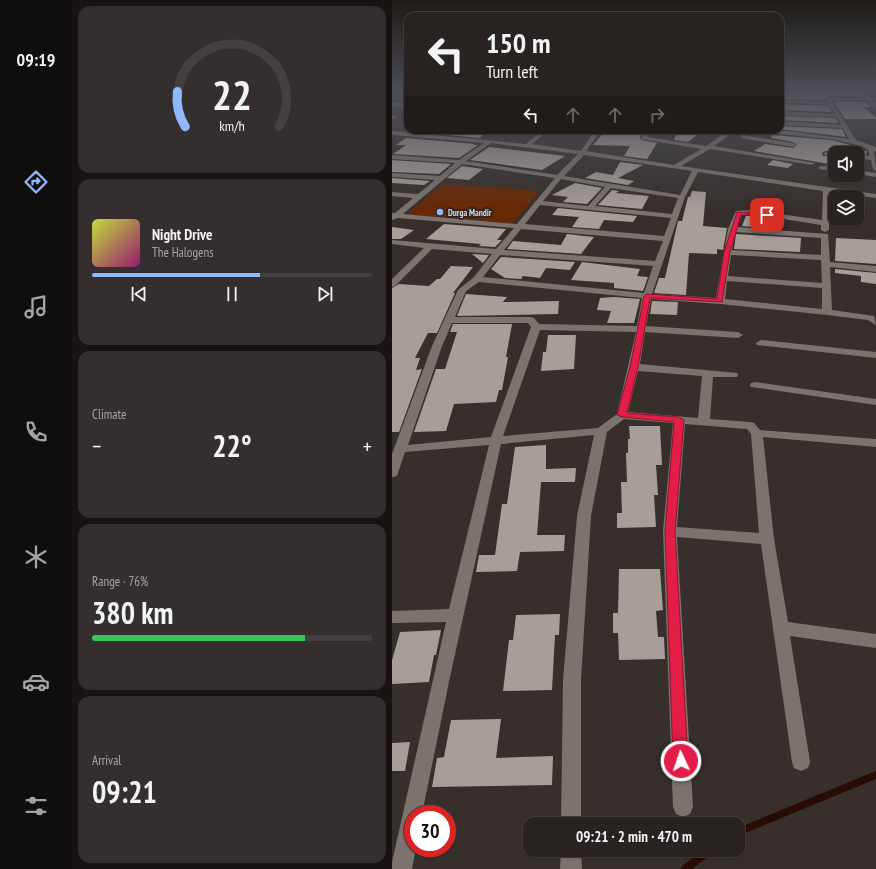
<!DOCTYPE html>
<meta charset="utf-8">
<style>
body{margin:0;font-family:"PT Sans Narrow",sans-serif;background:#342f2e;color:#f1f3f6;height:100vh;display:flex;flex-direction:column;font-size:15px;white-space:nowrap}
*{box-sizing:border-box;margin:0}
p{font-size:13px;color:#a5a4a5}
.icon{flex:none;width:22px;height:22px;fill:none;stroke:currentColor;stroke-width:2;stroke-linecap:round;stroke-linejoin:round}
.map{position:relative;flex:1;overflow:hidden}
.details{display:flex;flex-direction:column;gap:6px;padding:6px;background:#161312;width:320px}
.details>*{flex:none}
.hud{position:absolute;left:12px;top:12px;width:380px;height:122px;border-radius:12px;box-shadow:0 1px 3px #0004,0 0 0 1px #44403f;background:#282321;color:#f1f3f6;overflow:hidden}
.fabs{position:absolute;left:436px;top:146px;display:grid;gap:8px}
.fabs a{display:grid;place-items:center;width:36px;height:36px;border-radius:8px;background:#282321;box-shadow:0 1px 3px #0004,0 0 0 1px #44403f;font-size:20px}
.speed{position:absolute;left:12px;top:805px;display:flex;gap:8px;font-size:20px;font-weight:700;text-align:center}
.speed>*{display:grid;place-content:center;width:52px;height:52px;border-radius:50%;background:#282321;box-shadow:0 1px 3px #0004,0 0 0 1px #44403f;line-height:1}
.speed .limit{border:6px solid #d22;background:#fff;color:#111}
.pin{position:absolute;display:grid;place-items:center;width:34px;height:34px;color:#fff;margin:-17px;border-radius:8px;box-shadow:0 2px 6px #0006}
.me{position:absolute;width:44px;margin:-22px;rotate:357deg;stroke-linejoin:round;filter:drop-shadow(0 0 3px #0008)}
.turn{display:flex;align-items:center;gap:14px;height:84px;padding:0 16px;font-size:18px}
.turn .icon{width:52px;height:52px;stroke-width:2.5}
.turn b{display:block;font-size:28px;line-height:34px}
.lanes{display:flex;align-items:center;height:38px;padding:0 16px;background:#0003;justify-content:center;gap:20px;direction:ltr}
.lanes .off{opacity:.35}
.big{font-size:30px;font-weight:600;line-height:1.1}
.details .card{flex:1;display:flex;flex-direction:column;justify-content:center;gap:6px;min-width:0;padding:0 14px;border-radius:12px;background:#342f2e}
.details .dial{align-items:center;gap:0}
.dial svg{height:104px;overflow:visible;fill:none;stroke:#44403f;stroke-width:7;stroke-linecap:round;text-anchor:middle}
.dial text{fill:#f1f3f6;stroke:none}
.song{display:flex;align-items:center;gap:12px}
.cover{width:48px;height:48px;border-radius:6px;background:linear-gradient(135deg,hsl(70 70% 55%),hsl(320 70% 35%))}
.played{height:4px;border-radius:2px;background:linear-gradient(90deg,#91b8fd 60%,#44403f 60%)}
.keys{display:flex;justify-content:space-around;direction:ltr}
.heat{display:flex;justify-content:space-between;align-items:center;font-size:22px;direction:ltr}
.charge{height:6px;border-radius:3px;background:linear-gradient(90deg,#34c759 76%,#44403f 0)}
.trip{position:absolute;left:131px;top:817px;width:222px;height:40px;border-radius:12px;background:#282321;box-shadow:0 1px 3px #0004,0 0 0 1px #44403f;font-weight:600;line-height:40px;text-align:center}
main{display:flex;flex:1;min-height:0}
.dock{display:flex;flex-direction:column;width:72px;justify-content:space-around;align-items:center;background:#100e0d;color:#a5a4a5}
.dock .icon{width:28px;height:28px}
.dock .on{color:#91b8fd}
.dock b{font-size:18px;color:#f1f3f6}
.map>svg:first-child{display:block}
.green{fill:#672805}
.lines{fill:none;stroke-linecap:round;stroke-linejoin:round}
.stream{fill:#260c03;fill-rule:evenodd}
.building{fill:#a79e9a}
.minor{fill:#7c736f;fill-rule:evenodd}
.route{fill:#e11d48;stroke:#92132f}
.poi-dot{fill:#91b8fd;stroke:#2c2522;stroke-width:1.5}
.labels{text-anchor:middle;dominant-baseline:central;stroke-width:4;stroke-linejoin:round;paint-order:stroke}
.far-poi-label{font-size:9px;font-weight:bold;fill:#ddd8d6;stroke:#2c2522;text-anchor:start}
</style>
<main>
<nav class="dock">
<b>09:19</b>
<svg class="icon on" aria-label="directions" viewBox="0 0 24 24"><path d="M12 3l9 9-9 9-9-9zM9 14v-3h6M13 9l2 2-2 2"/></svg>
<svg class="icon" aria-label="music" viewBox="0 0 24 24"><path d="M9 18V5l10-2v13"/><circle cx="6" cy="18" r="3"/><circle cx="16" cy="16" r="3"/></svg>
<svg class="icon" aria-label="phone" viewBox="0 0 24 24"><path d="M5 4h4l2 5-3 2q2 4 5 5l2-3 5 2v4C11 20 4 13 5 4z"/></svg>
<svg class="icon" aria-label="climate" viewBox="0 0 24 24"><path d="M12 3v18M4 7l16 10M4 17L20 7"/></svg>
<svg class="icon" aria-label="car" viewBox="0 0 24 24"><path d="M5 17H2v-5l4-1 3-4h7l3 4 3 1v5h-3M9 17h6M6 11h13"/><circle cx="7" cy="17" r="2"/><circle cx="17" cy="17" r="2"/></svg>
<svg class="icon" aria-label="filters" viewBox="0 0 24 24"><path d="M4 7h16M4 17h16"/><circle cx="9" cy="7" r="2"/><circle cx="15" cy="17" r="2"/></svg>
</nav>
<section class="details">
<div class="card dial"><svg viewBox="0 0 100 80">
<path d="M14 69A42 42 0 1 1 86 69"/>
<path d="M14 69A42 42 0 0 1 8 42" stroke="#91b8fd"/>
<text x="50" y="56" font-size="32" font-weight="700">22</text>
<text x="50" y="72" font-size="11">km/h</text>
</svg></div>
<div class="card">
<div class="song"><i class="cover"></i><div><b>Night Drive</b><p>The Halogens</p></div></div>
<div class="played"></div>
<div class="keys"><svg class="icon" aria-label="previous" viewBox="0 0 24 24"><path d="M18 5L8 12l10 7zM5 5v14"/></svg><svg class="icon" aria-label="pause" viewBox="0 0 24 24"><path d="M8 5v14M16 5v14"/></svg><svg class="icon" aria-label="next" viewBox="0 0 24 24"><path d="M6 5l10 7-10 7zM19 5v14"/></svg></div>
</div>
<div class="card"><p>Climate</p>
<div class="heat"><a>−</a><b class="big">22°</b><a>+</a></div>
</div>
<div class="card"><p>Range · 76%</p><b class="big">380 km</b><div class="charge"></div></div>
<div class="card"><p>Arrival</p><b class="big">09:21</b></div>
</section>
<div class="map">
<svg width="484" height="869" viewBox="0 0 484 869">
<rect width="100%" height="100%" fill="#362f2c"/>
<!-- green -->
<path class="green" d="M51,184l88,6 7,3 -22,27 -8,3 -101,-9z"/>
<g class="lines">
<!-- stream -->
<g class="stream">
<path d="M484,771v8l-138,57v-8z"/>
<path d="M311,850h11l-1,3 -21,16h-11l1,-3z"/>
</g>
</g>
<!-- building -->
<g class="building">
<path d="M388,90h73l5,1 3,5h-33l-3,3v1l-45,-1z"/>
<path d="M442,102h32l5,5h-8l13,10v2h-31z"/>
<path d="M388,104l48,2 4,6 -52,-2z"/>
<path d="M388,116l56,2 2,5 -58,-3z"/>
<path d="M388,126l62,3 4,8 -66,-8z"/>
<path d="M26,130h69l-7,8 -65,-6z"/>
<path d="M286,130h26l-16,12 -14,-2z"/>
<path d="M213,131l37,2 -2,5 1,2 16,3 -10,16 -23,-3 6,-10 -37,-1z"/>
<path d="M380,135l60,5 18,5 -3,4 20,2 -1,3 -41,-3 -3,2 1,3 12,1v4l-4,-1 -2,4 -75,-13 11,-7 28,4 4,-3 -4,-3 -22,-4z"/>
<path d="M14,138l69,6 -2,1h5l-19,13 -66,-4 13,-9h-10z"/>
<path d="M97,147l76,9 -23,14 -72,-10z"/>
<path d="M0,160l59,4 -12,10 -47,-2z"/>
<path d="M381,160l20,4 -5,4 -21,-3z"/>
<path d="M228,162l23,3 -25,13 16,3 -6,4 -43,-7 11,-6 17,3z"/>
<path d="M70,166l21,3 -14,11 -22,-2z"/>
<path d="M0,178l38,3 -6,4 -32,-2z"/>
<path d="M183,183l27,5 -15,16 -24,-2 5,-5 -16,-2z"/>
<path d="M220,190l7,1 -3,2 33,3 -7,13 -44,-4z"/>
<path d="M300,191l14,1 -3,34 24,2 -4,22 -6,-1v5l-28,-1 -3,42 -32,-2 5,-15h6l13,-57h4l6,-24h2z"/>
<path d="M166,208l79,8 -4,6 -29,-2 -5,9 -27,-2 7,-10 -27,-2z"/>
<path d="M354,216h6l33,5 -8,8 -35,-3z"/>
<path d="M52,224l62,5 -9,11h5l-7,7 -16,-1 2,-2 -55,-5z"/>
<path d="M0,227l22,3 -13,9h-9z"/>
<path d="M175,234l27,3 -13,17 -74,-5 6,-8 48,4z"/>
<path d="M344,234l65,4 -1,14 -66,-3z"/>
<path d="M444,238l40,2v24l-41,-3z"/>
<path d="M80,254l17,1 -6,8z"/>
<path d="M109,257l74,5 -5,8 -24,-2 -6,10 -17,-2 -2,3 -16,-1 -14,-9z"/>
<path d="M190,262l58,7 -3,7 11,1 -5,14 -29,-3v-5l-43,-3z"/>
<path d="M59,266l22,1 -20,26h2l-18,40h-9l-13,25h5l-4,12 6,-1 -23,63h-7v-144l7,-4 30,2 8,-7h3z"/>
<path d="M443,269l41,4v11l-15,-2v-6l-26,-3z"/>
<path d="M74,294l41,3 -4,5 56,-1 -1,13 -101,2z"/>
<path d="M222,297l26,2 -6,24h-27l4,-12 -14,-1 3,-12z"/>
<path d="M260,301l26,1 -1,13 -27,-1z"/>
<path d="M61,324h59l-6,33h2l-6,33h-3l-3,12 -42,2 -8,27 -32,1 22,-63h9l12,-37h-7z"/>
<path d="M156,335h28l-2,34 -33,2 2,-19h3z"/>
<path d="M237,426h31l2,39h-6l2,30h-4l2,32 -39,1v-15h5l-1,-31h6l-1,-29h2v-14h2z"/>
<path d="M154,445v24l30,-1 -1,14h-34l-4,53h28l-1,16 -44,1 -3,19 -41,1 3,-17h16l7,-51h5l8,-57z"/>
<path d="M227,569h41l3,41 -7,1 2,26h6l1,22 -46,1 -1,-27h-5v-20h5z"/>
<path d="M168,614l-1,21h-4l-3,55 -49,1 6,-51h4l3,-25z"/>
<path d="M49,630l-5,25h-2l-5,27 -37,2v-24l8,-28z"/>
<path d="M109,719l-5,39 57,-2 -1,29 -120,2 5,-29 7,-1 7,-37z"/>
<path d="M18,742l-5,29h-13v-28z"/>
</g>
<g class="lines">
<!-- minor -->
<g class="minor">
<path d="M467,90h4l6,8h7v2h-4l4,6v5l-9,-11h-36l25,40 20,7v4h-2l2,20 -3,-2 -2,-9 -14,-2v-4l13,2 -2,-6 -6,-4 -30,-7 -95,-9 51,1 61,8 -6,-11 -63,-3v-4l61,4 -4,-8 -57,-2v-4l55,3 -6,-9 -49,-3v-2l48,2 -2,-3 2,-1h36z"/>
<path d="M0,92l16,2v2l-16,-2z"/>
<path d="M0,102l16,2v4l-16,-2z"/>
<path d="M0,115l5,1 1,1 -6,2z"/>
<path d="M151,130h6l-17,14 49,7 14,-21h6l-15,21 88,14 27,-16 -60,-10 5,-9h6l-5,7 59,9 23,-16h7l-22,16 101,17 -3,2 -102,-16 -29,17 195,28v4l-47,-6v38l-4,2 -4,-2v-5l-69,-11 -10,1 -5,12 91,7 2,28 46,4v6l-46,-5 2,43 42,6 2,9 -8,-5 -41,-5 -107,-11 -69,-5 -5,27 92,6 5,3 -5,3 -93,-6 -5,32 97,9 1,2 -1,2h-24l-3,42 40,3 4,1 6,7 116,9v8l-113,-10 11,102 14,83 88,12v14l-86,-12 20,126 -2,6 -7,3 -7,-3 -2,-6 -31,-218 -84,-7 16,270 -3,7 -7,3 -7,-3 -3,-7 -10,-276 10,-108 -49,-4 -17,13 -16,84 -10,164v144h-20l2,-144 14,-164 17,-81 -93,9 -51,233 -28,137h-9v34h3l-4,21h-20v-7l54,-240 -54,1v-12l57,-2 40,-164 -84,7 -8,24 -5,1v-23l40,-108 26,-56 16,-13 18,-23 -60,-5 -37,37 -3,1v-8l32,-31 -32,-4v-4l104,9 18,-21 -116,-10 -6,2v-7h3l18,-15 -21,-2v-4l26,2 17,-14 -43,-3v-4l48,3 15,-13 -63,-4v-4l67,5 25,-17 -92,-8v-4l134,13zM99,143l87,11 -21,21 -91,-14zM192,155l108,16 -12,24 -116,-19zM70,164l93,14 -38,46 -114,-10zM306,172l125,19 -1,29 -70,-10 -16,1 -8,18 -12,69 -64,-4 33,-97zM169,179l44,8 -17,19 -45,-5zM219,188l67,10 -6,16 -77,-8zM148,205l131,13 -7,18 -139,-12zM129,229l142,12 -8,20 -151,-11zM343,232l86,6v17l-89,-5zM108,255l153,11 -9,27 -161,-16zM339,255l90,5 1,23 -94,-7zM335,281l95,7v21l-97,-10zM87,282l163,16 -5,28 -98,-2 -5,-6 -3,-1h-76l11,-26zM60,323h76l3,4 -40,110 -83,8 34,-99zM148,330l96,2 -19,82 -19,14 -95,8zM246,371l64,5 -4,42 -70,-6zM293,424l62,5 4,5 8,99 -82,-6z"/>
<path d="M350,135l51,8 3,2 -3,2 -53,-9z"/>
<path d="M434,152l11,1h-2v3l-11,-1v-2z"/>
<path d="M429,166l14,1v4l-16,-2v-2z"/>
<path d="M465,170l19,3v4l-19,-3z"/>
<path d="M369,340l115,12v6l-119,-13 -1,-2z"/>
<path d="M363,382l121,17v6l-125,-18 -1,-2 1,-2z"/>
<path d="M169,850h20l1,19h-22z"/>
</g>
</g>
<!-- sky -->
<linearGradient id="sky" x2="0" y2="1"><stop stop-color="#1e1a18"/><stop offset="0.43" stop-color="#4c4d56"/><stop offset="1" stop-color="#4c4d56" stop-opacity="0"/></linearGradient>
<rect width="484" height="211" fill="url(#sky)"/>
<!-- route -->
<path class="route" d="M345,212l30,1 2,2 -2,1 -26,-1 -11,37 -8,50 -72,-4 -12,69 -11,46 52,4 5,3 -9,111 13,230 -2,5 -5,2 -5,-2 -3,-5 -8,-230 9,-109 -52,-5 -5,-2 13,-48 14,-71 3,-2 70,5 7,-47z"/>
<!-- markers -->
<circle class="poi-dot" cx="48" cy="212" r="4"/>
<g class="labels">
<!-- far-poi labels -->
<g class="far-poi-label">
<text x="56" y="212">Durga Mandir</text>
</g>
</g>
</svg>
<div class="fabs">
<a><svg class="icon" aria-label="sound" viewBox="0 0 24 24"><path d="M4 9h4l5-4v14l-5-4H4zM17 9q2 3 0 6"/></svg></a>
<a><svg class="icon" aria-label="layers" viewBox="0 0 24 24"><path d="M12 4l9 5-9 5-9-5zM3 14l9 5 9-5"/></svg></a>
</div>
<div class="speed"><div class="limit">30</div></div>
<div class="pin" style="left:375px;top:215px;background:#d93025"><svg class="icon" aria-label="arrive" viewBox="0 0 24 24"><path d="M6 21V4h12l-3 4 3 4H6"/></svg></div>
<svg class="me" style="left:289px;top:761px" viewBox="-20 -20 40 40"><circle r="17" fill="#e11d48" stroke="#fff" stroke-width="3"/><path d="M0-11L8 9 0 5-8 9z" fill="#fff"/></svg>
<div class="trip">09:21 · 2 min · 470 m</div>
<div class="hud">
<div class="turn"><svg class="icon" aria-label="left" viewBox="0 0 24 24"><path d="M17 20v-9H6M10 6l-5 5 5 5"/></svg><div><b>150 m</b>Turn left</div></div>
<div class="lanes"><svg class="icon" aria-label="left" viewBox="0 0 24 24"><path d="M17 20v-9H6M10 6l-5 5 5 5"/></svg><svg class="icon off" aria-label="ahead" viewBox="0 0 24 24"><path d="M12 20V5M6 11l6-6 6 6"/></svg><svg class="icon off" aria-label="ahead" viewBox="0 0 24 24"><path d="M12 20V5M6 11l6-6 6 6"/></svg><svg class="icon off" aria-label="right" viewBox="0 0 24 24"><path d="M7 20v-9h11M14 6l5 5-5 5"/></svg></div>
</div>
</div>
</main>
